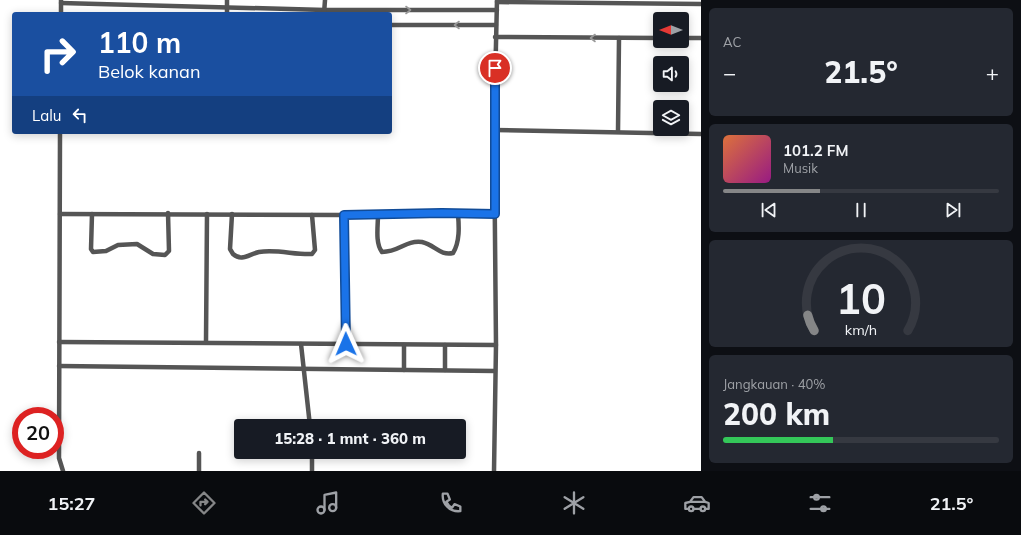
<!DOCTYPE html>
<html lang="id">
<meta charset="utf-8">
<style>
body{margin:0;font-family:Mulish,sans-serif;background:#242831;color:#f1f3f6;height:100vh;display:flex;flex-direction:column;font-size:15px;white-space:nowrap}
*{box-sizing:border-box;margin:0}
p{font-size:13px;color:#9ea1a6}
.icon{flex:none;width:22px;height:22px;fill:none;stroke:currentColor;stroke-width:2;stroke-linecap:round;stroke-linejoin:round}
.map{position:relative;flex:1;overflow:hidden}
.drawer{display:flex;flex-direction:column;gap:8px;padding:8px;background:#0d0f14;width:320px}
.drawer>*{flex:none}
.guide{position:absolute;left:12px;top:12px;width:380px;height:122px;border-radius:4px;box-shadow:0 2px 10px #0003;background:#1a4fa0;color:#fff;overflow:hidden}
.needle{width:26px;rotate:270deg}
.fabs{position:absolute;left:653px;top:12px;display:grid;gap:8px}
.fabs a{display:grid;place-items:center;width:36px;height:36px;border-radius:4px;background:#171b24;box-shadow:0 2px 10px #0003;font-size:20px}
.speed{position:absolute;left:12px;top:407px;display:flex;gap:8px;font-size:20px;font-weight:700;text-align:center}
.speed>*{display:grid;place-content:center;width:52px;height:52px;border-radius:50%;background:#171b24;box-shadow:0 2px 10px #0003;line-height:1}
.speed .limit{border:6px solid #d22;background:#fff;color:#111}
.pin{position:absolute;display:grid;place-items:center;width:34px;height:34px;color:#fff;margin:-17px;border:2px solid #fff;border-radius:50%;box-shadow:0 1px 4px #0007}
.me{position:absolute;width:44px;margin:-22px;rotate:359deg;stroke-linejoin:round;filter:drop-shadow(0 0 3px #0008)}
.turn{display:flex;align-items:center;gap:14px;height:84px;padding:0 20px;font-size:18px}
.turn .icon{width:52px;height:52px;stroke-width:2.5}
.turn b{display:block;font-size:28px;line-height:34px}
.then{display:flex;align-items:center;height:38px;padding:0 20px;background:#0003;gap:8px;font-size:15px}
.big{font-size:30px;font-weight:800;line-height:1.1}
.drawer .widget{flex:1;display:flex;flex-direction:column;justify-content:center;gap:6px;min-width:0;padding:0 14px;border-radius:6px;background:#242831}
.drawer .dial{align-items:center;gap:0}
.dial svg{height:104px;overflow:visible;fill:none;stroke:#363941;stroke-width:7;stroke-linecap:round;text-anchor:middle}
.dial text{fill:#f1f3f6;stroke:none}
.song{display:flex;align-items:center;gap:12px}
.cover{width:48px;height:48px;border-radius:6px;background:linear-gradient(135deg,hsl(20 70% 55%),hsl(310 70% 35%))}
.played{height:4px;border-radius:2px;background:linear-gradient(90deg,#858687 35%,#363941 35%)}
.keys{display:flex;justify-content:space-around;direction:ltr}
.heat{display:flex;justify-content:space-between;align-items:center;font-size:22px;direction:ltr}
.charge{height:6px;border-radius:3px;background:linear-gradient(90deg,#34c759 40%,#363941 0)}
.trip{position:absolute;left:234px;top:419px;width:232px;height:40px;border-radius:4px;background:#171b24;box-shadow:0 2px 10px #0003;font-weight:800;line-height:40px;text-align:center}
.menu{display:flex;height:64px;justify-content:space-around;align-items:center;background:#090b0e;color:#9ea1a6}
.menu .icon{width:28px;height:28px}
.menu .selected{color:#858687}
.menu b{font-size:18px;color:#f1f3f6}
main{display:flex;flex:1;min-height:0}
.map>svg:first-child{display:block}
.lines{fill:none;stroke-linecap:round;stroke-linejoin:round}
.lane{stroke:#555;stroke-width:4.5}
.oneway{stroke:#999}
.route-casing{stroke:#114b97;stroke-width:10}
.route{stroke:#1a73e8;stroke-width:7}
</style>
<main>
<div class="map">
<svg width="701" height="471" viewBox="0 0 701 471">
<rect width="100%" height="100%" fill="#fff"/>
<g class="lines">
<!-- lane -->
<g class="lane">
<path d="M497,2l204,2"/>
<path d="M61,3l264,7h172"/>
<path d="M61,14v-14"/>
<path d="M227,14v-14"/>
<path d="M324,14l1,-14"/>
<path d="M390,25h106"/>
<path d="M495,37l165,1"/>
<path d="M682,38h19"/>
<path d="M494,130l207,4"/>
<path d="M618,131l1,-93"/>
<path d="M60,132l-1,326 4,13"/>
<path d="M60,214l284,1 114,-1c1,12 2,28 -5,39 -13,3 -18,-8 -31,-11 -17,-2 -22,10 -40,10 -7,-9 -4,-26 -4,-37"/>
<path d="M92,214l-1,35 2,3 13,-1 12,-6 19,-1 16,10 12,1 4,-4 -1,-38"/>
<path d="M232,214l-2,35 3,5c9,8 16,0 26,-2 18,-3 36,3 53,2l3,-4 -3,-35"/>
<path d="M458,214h37"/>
<path d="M344,215l2,129"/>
<path d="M59,342l437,3"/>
<path d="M206,342l1,-128"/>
<path d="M301,344l9,82"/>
<path d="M445,345v25"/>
<path d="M59,366l436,5"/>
<path d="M404,370v-25"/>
<path d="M312,452v19"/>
<path d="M199,453v18"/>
<path d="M494,471l2,-126 -2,-215 3,-130"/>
</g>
</g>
<!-- one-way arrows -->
<defs><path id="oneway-chevron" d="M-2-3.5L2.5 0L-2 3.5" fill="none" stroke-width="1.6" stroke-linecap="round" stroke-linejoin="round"/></defs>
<g class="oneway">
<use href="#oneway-chevron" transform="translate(408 10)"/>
<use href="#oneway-chevron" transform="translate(457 25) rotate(-180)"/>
<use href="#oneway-chevron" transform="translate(593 38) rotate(-180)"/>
</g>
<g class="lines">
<defs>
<path id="route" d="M346,344l-2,-129 98,-2 53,1v-146"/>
</defs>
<!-- route casing -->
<use href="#route" class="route-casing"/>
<!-- route -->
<use href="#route" class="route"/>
</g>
</svg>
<div class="fabs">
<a><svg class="needle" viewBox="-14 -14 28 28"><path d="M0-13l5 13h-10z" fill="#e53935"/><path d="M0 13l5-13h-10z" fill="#9ea1a6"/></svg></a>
<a><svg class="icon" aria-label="sound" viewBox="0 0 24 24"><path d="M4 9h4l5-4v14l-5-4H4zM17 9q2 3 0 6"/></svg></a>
<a><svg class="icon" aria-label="layers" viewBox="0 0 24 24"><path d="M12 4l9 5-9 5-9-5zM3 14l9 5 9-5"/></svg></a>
</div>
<div class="speed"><div class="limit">20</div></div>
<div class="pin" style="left:495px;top:68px;background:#d93025"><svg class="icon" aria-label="arrive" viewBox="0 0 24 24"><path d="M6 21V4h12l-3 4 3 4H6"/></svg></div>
<svg class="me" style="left:346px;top:344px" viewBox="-20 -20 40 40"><path d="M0-17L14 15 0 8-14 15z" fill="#1a73e8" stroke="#fff" stroke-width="4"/></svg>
<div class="trip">15:28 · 1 mnt · 360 m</div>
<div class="guide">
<div class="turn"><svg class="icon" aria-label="right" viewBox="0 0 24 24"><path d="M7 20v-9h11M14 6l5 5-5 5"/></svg><div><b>110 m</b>Belok kanan</div></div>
<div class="then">Lalu<svg class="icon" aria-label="left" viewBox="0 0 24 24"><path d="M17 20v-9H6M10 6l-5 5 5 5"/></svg></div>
</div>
</div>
<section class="drawer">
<div class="widget"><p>AC</p>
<div class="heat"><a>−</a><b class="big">21.5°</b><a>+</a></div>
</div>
<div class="widget">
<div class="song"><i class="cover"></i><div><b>101.2 FM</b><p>Musik</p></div></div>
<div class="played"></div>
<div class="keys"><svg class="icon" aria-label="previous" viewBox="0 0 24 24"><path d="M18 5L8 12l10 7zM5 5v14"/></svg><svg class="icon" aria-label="pause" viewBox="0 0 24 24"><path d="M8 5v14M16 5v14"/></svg><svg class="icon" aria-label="next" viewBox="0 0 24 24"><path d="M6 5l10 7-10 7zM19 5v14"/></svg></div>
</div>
<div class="widget dial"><svg viewBox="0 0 100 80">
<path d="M14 69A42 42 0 1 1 86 69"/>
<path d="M14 69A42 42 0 0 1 9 57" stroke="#858687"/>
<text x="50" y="56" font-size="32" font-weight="700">10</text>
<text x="50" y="72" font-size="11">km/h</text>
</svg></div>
<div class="widget"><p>Jangkauan · 40%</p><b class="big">200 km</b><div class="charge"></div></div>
</section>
</main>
<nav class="menu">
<b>15:27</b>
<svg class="icon selected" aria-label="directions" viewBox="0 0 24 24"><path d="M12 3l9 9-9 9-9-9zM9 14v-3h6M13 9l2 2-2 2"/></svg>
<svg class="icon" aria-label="music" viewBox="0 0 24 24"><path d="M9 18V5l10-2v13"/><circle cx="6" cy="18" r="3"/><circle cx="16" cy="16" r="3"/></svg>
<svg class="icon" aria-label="phone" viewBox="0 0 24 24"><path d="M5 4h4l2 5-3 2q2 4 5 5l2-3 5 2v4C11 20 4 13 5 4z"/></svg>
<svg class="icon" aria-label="climate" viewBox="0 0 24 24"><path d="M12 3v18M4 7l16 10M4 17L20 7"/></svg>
<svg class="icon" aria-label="car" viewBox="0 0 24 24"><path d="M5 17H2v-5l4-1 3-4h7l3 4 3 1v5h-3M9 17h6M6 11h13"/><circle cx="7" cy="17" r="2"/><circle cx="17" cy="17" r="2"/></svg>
<svg class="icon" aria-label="filters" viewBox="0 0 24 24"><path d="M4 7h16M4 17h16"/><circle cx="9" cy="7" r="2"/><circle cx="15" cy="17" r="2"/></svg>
<b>21.5°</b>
</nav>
